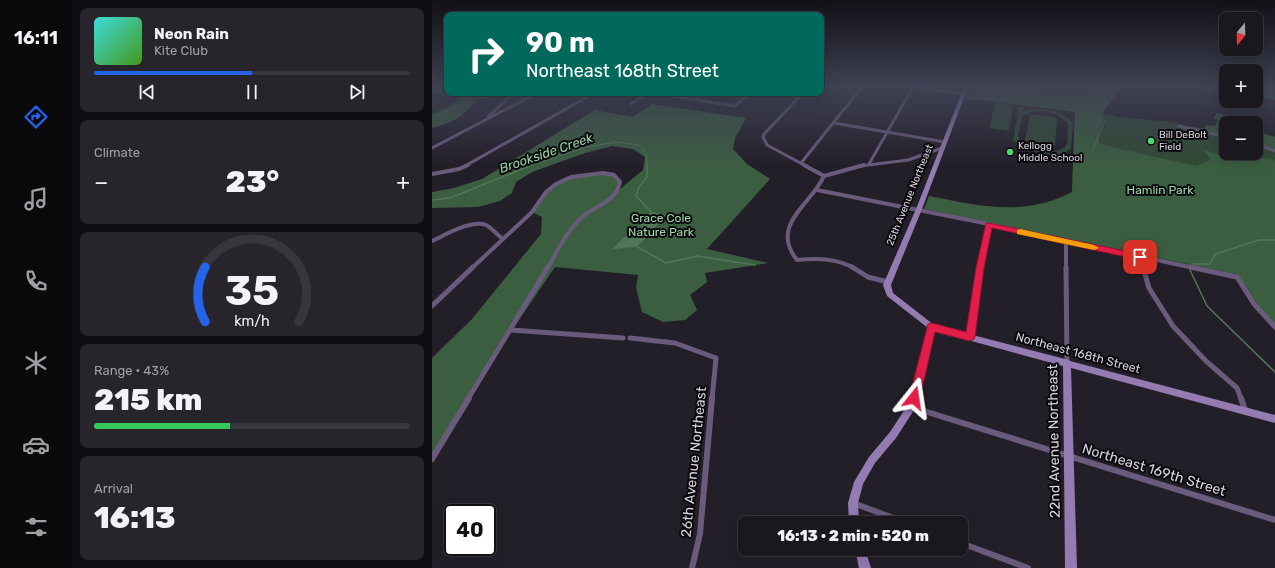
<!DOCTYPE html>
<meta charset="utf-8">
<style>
body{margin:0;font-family:Rubik,sans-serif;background:#27242c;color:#f1f3f6;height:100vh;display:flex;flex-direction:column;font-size:15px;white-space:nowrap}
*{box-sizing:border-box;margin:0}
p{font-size:13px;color:#9f9fa4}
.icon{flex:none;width:22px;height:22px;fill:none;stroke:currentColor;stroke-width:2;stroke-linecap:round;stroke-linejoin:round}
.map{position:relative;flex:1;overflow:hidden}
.sheet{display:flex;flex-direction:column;gap:8px;padding:8px;background:#0e0d11;width:360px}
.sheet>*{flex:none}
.top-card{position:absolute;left:12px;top:12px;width:380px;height:84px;border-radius:8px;box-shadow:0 4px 16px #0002,0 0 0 1px #38363d;background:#00695c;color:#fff;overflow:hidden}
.needle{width:26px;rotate:199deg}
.tools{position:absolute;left:787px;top:12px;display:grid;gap:8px}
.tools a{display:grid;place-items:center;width:44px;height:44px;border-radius:8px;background:#1a171f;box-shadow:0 4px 16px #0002,0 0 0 1px #38363d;font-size:20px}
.speed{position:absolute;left:12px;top:504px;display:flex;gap:8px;font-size:20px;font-weight:700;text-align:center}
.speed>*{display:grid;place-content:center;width:52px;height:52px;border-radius:50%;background:#1a171f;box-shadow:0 4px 16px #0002,0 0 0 1px #38363d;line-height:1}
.speed .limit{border:2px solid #111;border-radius:6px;background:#fff;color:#111}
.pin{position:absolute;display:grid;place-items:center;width:34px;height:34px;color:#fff;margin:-17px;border-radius:8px;box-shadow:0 2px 6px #0006}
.me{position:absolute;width:44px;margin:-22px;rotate:15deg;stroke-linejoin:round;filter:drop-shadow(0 0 3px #0008)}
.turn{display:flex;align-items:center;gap:14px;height:84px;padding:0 16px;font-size:18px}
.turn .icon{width:52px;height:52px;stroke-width:2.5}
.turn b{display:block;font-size:28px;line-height:34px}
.big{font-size:30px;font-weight:800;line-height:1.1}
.sheet .tile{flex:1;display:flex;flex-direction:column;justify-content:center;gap:6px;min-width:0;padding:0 14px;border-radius:8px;background:#27242c}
.sheet .dial{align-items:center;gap:0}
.dial svg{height:104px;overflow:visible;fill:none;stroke:#38363d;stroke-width:7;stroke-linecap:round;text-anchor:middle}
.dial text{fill:#f1f3f6;stroke:none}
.song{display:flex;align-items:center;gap:12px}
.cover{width:48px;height:48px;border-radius:6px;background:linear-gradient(135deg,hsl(180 70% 55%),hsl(100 70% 35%))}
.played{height:4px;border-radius:2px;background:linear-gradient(90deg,#2563eb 50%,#38363d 50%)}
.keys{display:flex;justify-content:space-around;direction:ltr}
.heat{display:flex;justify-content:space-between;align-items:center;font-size:22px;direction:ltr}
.charge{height:6px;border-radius:3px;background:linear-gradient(90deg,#34c759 43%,#38363d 0)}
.trip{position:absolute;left:306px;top:516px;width:230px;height:40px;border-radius:8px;background:#1a171f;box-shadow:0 4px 16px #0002,0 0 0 1px #38363d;font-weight:800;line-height:40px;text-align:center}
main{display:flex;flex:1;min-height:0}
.dock{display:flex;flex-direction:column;width:72px;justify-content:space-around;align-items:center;background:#0a090c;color:#9f9fa4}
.dock .icon{width:28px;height:28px}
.dock .selected{color:#2563eb}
.dock b{font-size:18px;color:#f1f3f6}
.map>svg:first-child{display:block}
.green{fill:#304a34;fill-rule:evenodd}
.forest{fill:#3b5e41}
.water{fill:#527657}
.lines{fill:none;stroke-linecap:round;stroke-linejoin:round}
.stream-far1{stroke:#527657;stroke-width:1}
.stream{stroke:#527657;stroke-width:1.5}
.street-far3{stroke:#6a5b7c;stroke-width:3}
.street-far2{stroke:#6a5b7c;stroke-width:4}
.street-far1{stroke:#6a5b7c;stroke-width:5}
.street{stroke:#6a5b7c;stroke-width:6}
.secondary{fill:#947bb1;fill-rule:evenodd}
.route{fill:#e11d48;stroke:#92132f}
.slow{fill:#f59e0b}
.poi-dot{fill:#52d673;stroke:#0b090e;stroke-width:1.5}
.labels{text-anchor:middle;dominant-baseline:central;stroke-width:4;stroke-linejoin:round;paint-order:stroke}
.far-poi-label{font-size:10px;fill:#d6d3da;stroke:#0b090e;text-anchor:start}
.far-street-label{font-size:10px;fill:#d6d3da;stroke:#0b090e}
.park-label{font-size:12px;fill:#9dd8a6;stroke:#0b090e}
.street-label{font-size:12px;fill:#d6d3da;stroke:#0b090e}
.water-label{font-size:13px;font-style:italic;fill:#98d4a2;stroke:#0b090e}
.near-street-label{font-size:14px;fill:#d6d3da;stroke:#0b090e}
</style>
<main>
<nav class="dock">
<b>16:11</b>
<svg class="icon selected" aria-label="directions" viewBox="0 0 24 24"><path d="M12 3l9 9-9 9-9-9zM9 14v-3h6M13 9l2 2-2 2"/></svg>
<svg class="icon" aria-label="music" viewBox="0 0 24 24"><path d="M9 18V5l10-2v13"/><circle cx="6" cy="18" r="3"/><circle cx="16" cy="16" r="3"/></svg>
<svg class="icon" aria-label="phone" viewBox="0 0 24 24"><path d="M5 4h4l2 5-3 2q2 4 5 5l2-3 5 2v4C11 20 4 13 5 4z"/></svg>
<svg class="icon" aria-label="climate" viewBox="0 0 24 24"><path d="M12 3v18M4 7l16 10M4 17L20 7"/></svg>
<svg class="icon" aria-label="car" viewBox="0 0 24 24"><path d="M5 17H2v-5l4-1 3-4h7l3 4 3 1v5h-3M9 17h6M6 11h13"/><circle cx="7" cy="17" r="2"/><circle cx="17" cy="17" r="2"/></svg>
<svg class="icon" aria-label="filters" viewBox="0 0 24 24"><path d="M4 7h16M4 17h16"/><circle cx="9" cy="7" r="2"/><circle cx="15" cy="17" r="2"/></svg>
</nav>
<section class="sheet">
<div class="tile">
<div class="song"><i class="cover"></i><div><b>Neon Rain</b><p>Kite Club</p></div></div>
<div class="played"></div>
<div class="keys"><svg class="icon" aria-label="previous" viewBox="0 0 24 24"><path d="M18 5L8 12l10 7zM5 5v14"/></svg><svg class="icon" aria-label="pause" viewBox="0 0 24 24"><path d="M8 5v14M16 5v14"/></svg><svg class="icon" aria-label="next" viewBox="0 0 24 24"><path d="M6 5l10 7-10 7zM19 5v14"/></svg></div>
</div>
<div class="tile"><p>Climate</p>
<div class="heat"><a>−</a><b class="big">23°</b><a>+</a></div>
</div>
<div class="tile dial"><svg viewBox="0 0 100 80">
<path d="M14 69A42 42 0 1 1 86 69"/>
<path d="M14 69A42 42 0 0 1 14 27" stroke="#2563eb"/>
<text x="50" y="56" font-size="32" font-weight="700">35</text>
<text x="50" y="72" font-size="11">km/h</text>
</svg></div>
<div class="tile"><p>Range · 43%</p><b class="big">215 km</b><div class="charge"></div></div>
<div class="tile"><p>Arrival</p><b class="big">16:13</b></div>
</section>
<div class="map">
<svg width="843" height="568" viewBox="0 0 843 568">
<rect width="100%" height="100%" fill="#231f29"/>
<!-- green -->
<g class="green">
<path d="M534,87h147l-21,24 27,6 54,5 14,4 39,6v21h30v-16l19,3v187l-38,-50 -157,-32 -8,-53 3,-80 -112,-16z"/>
<path d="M564,102l17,3 -4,26 -20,-3z"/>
<path d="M587,106l5,1 -1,4c17,-4 39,-2 50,12l-2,25c-14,15 -45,3 -58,-8zM613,111l12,4 11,8 -1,21c-7,13 -43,8 -48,-5 -2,-4 0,-9 1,-12 1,-5 1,-9 4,-12l8,-3z"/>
<path d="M598,114l27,4 -2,28 -30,-5z"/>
</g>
<!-- forest -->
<g class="forest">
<path d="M549,87h33l6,4 37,4 31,-1 6,-4 1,-3h26l-19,27 2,1 -5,18v10l8,3 89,20 13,-5 1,-2 -7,-10 31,11 35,-2 6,3v166l-42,-54 -309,-64 5,-13c51,10 95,21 143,-4l3,-80 -92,-12h-17l2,-5 9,1z"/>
<path d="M825,87l18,1v11l-2,1 -17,-3z"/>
<path d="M27,93h54c-11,3 -25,3 -36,8 -7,4 -10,10 -16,15 -9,6 -19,9 -29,12v-14l16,-7 9,-6z"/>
<path d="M220,104l94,14 -11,20 -2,11 14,15 23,15 -63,70 61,14 -63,10 2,9 -17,13 7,15 -12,10 -22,2 -21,-10 -6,-24 2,-13 -83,-8 -43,63 -80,129v-101l40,-39 69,-85 1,-17 -10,-5c5,-7 9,-15 15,-21 19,-18 43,-16 67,-16l6,7 -1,8 24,-20 2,-13 -12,-8 -21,-3 -27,7 -53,19 -16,10 -4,11 -12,8 -22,6 -46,1v-16l22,-4 28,-9 113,-69 38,7z"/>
<path d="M785,113l13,3 9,7h-13v13l-16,-3 -6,-5 3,-3 8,1 3,-6 -4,-2z"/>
<path d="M824,131l19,6v13l-19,-6z"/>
</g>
<!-- water -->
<path class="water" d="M219,212l15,3 -20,23 -10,9 -23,2 11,-12 16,-5 2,-13z"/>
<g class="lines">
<!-- stream-far1 -->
<g class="stream-far1">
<path d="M679,94l7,-7"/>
<path d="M0,118l32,-15 3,-8 3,-2"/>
<path d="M660,151l13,-30"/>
<path d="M97,166l58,-19 29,-5 23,3 7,8 1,13"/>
</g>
<!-- stream -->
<g class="stream">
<path d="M215,165v12l-8,10 -3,9 16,17"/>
<path d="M0,200l18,-2 82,-33"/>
<path d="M204,246l30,17 31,-7 58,9"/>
<path d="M761,264h17l5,-10 44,-14h16"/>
<path d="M758,270l17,36 68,66"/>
</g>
<!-- street-far3 -->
<g class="street-far3">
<path d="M481,87l51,7"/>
<path d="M0,92l15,-4"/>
<path d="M223,93l80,13 15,-13"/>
<path d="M371,93l-39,41 -1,3 4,8 39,21"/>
<path d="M258,99l7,-6"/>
<path d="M199,104l17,-11"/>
<path d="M56,117l25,-24"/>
<path d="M402,123l111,19"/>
<path d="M747,126l47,11"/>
<path d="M824,144l19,7"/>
<path d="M0,148l105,-55"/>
<path d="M369,163l61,-76"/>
<path d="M437,164l44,-77"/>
<path d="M33,166l129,-73"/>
<path d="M428,166l48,-6 34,-12"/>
</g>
<!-- street-far2 -->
<g class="street-far2">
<path d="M372,165l20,11"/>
<path d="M0,174l27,-5 9,-4"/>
<path d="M392,176c-13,29 -55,49 -27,84 20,-2 38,-2 57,8"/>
<path d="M392,176l40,-11"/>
<path d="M385,190l157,31 220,47"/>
<path d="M0,241c13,-6 40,-22 54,-16 6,3 11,10 17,14"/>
<path d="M634,242v26"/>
<path d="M708,257l3,11"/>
<path d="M40,268l60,-56 14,-20 10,-8 15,-7 32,-4 11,2 6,7c-5,22 -26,23 -40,37 -14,14 -23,32 -32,49"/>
<path d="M548,268l9,-43"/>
</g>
<!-- street-far1 -->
<g class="street-far1">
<path d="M420,267l16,10 20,5"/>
<path d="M634,267l1,95"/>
<path d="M711,267l6,21 24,38 33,35 31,27 4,11"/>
<path d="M758,267l47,10 17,27 21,23"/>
<path d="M0,306l41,-39"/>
<path d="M79,330l112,8"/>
<path d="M538,337l10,-70"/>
<path d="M198,338l45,5 41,15 -4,41"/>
<path d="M36,399l80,-132"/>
</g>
<!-- street -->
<g class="street">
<path d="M809,398l4,12"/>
<path d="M479,407l364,113"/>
<path d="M0,459l37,-61"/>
<path d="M421,503l54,20"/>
<path d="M529,543l67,25"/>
<path d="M260,568l8,-34 12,-136"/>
</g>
<!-- secondary -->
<g class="secondary">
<path d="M532,87h4l-46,122 -31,76 2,8 41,32 131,34h2l3,2 205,54v8l-204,-55 6,200h-12l-2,-202 -128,-35 -6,28 -15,51 -18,28 -21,25 -12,21 -5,19 1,20h-10l-1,-20 6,-21 15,-25 21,-25 17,-26 14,-47 7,-31 -41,-32 -4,-11 33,-76z"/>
<path d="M423,549h10l6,19h-12z"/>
</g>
</g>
<!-- sky -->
<linearGradient id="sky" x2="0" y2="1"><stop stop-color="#131117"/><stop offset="0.52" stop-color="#3f4254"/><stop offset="1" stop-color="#3f4254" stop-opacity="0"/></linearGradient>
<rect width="843" height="166" fill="url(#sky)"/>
<!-- route -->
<path class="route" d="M554,223h3l151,31 4,3 -4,3 -148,-32 -8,40 -9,69 -1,2 -4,2 -35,-9 -15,66 -2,4 -4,1 -4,-1 -1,-4 19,-74 4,-1 34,9 10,-64z"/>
<!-- slow -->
<path class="slow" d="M588,229l74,16 5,3 -5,2 -77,-16v-4z"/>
<!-- markers -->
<g class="poi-dot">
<circle cx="719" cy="141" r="4"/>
<circle cx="578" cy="152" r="4"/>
</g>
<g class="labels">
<!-- far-poi labels -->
<g class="far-poi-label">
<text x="727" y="135">Bill DeBolt<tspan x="727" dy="12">Field</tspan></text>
<text x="586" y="146">Kellogg<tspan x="586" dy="12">Middle School</tspan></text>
</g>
<!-- far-street labels -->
<g class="far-street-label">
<text transform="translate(478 195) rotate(-68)">25th Avenue Northeast</text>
</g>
<!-- park labels -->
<g class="park-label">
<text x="728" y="190">Hamlin Park</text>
<text x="229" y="218">Grace Cole<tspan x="229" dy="14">Nature Park</tspan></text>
</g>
<!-- street labels -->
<g class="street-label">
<text transform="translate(646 353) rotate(15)">Northeast 168th Street</text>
</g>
<!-- water labels -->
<g class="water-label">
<text transform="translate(114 153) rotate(-19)">Brookside Creek</text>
</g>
<!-- near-street labels -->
<g class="near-street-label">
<text transform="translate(622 441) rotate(-91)">22nd Avenue Northeast</text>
<text transform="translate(262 462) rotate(-84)">26th Avenue Northeast</text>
<text transform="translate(722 470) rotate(17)">Northeast 169th Street</text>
</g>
</g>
</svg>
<div class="tools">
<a><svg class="needle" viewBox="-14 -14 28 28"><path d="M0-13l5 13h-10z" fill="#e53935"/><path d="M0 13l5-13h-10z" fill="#9f9fa4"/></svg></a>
<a>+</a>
<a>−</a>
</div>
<div class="speed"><div class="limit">40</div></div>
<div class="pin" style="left:708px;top:257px;background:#d93025"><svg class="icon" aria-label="arrive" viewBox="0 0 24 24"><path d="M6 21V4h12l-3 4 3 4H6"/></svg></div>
<svg class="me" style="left:482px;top:398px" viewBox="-20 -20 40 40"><path d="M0-17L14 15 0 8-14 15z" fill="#e11d48" stroke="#fff" stroke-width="4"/></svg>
<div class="trip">16:13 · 2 min · 520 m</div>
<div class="top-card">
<div class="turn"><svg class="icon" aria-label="right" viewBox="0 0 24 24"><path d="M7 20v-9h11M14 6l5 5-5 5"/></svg><div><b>90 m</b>Northeast 168th Street</div></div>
</div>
</div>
</main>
